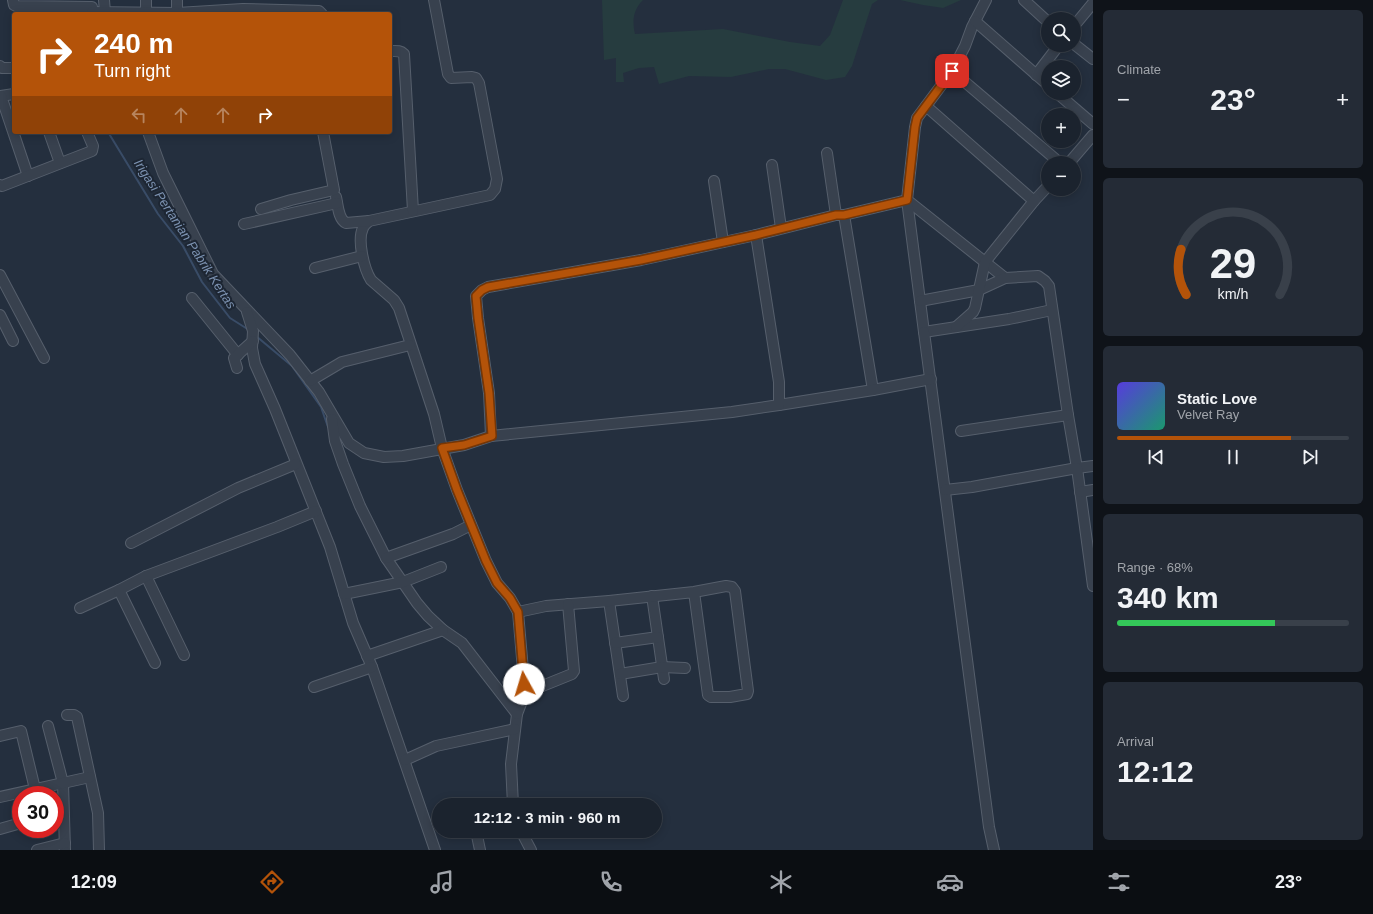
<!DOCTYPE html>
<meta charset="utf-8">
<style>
body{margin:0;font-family:Helvetica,sans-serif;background:#242b36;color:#f1f3f6;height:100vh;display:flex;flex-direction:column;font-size:15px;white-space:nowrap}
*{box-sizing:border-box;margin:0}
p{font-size:13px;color:#a0a4aa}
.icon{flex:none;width:22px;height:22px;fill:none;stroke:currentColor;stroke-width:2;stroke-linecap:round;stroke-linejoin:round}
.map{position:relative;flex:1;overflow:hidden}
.sheet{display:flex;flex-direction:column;gap:10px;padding:10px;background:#0f1319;width:280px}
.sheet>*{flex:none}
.banner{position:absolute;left:12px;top:12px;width:380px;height:122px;border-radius:4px;box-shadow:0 2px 10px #0003,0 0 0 1px #39404a;background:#b45309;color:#fff;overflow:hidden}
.fabs{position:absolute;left:1041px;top:12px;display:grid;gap:8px}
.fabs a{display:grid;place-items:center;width:40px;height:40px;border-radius:50%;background:#1b232e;box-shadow:0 2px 10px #0003,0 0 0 1px #39404a;font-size:20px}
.speed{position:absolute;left:12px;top:786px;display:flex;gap:8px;font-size:20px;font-weight:700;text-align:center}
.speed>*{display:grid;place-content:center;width:52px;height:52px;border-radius:50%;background:#1b232e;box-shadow:0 2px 10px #0003,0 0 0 1px #39404a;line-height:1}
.speed .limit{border:6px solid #d22;background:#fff;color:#111}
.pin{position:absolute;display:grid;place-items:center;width:34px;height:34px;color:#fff;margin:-17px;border-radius:8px;box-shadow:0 2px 6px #0006}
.me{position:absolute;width:44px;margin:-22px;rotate:354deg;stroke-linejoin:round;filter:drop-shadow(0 0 3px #0008)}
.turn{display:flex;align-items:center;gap:14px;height:84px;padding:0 16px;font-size:18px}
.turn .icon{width:52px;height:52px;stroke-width:2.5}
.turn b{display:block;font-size:28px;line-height:34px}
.lanes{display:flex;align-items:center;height:38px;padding:0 16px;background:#0003;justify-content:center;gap:20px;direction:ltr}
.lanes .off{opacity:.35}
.big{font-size:30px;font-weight:700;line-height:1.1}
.sheet .card{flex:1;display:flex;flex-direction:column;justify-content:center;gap:6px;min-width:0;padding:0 14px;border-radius:6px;background:#242b36}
.sheet .dial{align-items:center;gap:0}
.dial svg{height:104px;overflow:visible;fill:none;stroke:#39404a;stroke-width:7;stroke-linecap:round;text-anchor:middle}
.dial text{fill:#f1f3f6;stroke:none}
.song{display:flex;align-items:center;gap:12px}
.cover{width:48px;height:48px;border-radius:6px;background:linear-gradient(135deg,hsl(250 70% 55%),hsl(160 70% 35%))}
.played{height:4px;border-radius:2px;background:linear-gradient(90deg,#b45309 75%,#39404a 75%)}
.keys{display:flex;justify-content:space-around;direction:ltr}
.heat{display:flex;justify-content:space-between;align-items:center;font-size:22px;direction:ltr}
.charge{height:6px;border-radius:3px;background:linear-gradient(90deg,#34c759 68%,#39404a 0)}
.trip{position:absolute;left:432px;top:798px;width:230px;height:40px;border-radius:20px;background:#1b232e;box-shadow:0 2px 10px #0003,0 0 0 1px #39404a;font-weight:700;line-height:40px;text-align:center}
.tabs{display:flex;height:64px;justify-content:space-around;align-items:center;background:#0b0e12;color:#a0a4aa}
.tabs .icon{width:28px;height:28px}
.tabs .on{color:#b45309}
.tabs b{font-size:18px;color:#f1f3f6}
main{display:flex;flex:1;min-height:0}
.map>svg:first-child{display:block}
.green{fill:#263c3f}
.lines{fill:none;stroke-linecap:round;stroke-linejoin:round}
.stream{stroke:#394c67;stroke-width:2}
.minor-casing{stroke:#565f6c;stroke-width:12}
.minor{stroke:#38414e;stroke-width:10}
.route-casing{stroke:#753606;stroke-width:10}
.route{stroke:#b45309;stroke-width:7}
.labels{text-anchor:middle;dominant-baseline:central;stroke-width:4;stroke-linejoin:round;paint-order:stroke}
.water-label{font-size:13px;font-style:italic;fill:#7c92b1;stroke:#1d2633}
</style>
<main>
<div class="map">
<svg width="1093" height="850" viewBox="0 0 1093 850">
<rect width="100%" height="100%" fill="#242f3e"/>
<!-- green -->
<g class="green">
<path d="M602,0h41c-10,10 -11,21 -8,34l88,-5 67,13 30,4 10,-11 13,-35h35l-6,4 -20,62 -7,11 -19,3 -41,-11h-16l-38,8 -42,-1 -30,8 -5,-17 -15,1 -16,5 1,9h-8v-24l-12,2z"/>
<path d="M900,0h61l-18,8 -20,-3z"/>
</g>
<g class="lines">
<!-- stream -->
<g class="stream">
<path d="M108,132l50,82 25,32 19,36 28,36 19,12"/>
<path d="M256,336l36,30 29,41 7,20"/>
</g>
<defs>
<g id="minor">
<path d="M13,0l1,5 2,1 76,1"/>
<path d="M104,0l1,12"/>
<path d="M146,0v14"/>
<path d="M177,0v13l66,-4 76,2 3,3"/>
<path d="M434,0l14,74 3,4 21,-1 4,1 3,5 18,96 -2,10 -5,6 -121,26c-2,2 -5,4 -6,7 -6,12 1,41 8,52l23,20 5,8 35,106 8,34 15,42 29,71 11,22 13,15 8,14 7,81 -8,21 -6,50 2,41"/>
<path d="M986,0l-14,27 -7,19 -13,25 -35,47 -2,9 -8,73 98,78"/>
<path d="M1024,0l24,22"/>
<path d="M92,12l85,1"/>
<path d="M975,21l73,64"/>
<path d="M1074,26l19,-23"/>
<path d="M1074,44l19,15"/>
<path d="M390,51c6,0 10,-1 14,3l9,157"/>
<path d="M0,66l2,2h12"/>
<path d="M952,71l108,92"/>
<path d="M1036,75l23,-30"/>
<path d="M1057,93l36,31"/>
<path d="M0,96l14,-2"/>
<path d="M1,96l27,80"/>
<path d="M926,106l108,95"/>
<path d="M49,132l11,31"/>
<path d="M148,132l15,41 50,101 77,81 29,37 30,51 15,10 20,4 19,-1 61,-11 27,-9 -2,-43 -11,-75 -2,-22 6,-6 6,-3 153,-27 115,-25 80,-20h8l63,-15 17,132 85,-13 43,-9"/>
<path d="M827,153l9,62"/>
<path d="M1069,163l24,-28"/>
<path d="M772,165l9,63"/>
<path d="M714,181l9,61"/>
<path d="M0,185l2,1 90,-35 1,-5 -6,-14"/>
<path d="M336,197c2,8 2,22 10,26l23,-2"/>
<path d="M261,209l30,-9 43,-10 -11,-58"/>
<path d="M844,215l29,175"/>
<path d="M244,224l93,-21"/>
<path d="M315,268l47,-12"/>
<path d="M0,275l44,83"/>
<path d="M192,298l46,57"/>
<path d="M920,301l59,-11 26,-12 33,-2 7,5 4,5 19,129 9,53 16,-2"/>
<path d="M247,312l6,19 -1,17 3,16 20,45 55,138 23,76 19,44 63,183"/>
<path d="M0,315l13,26"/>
<path d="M956,327l17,-15 2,-4 10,-46 49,-61 14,-15"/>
<path d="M924,332l65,495 5,23"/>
<path d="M237,368l-3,-10 19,-17"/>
<path d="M310,381l32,-19 68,-17"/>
<path d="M779,405l94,-15 58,-11"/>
<path d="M332,419l3,22 8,23 17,42 26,52 31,45 11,13 15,14 19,13 55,71"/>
<path d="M961,431l107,-16"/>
<path d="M491,436l241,-24 47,-7v-23l-23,-147"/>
<path d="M945,490l27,-3 105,-19 16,118"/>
<path d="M1080,492l13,-2"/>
<path d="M131,543l107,-55 58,-24"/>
<path d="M386,558l67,-24 18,-9"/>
<path d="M146,576l38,79"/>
<path d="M344,594l59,-12 38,-15"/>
<path d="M652,596l12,83"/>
<path d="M609,601l14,95"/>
<path d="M80,608l39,-18"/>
<path d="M518,612l28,-6 63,-5 85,-9 32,-6 6,1 3,4 13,100 -1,3 -17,3h-19l-3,-2 -14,-103"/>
<path d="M615,643l43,-6"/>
<path d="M367,656l76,-26"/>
<path d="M155,663l-36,-73 27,-14 131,-49 39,-16"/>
<path d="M620,674l42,-7 23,1"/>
<path d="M314,687l58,-20"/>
<path d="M525,693l47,-19 2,-3 -6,-67"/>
<path d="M67,715h7l3,2 21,96 1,37"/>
<path d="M48,726l15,57 2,67"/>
<path d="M0,736l21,-5 14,58"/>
<path d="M405,760l31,-14 79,-17"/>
<path d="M0,797l90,-20"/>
<path d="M0,829l21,-6"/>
<path d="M476,831l4,19"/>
<path d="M521,831l10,19"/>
<path d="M37,850l28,-7"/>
</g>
</defs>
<!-- minor casing -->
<use href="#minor" class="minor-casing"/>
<!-- minor -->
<use href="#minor" class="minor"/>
</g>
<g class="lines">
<defs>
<path id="route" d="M524,684l-6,-72 -8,-14 -13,-15 -11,-22 -29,-71 -15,-42 22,-3 28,-9 -3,-43 -11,-75 -2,-22 6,-6 6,-3 153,-27 115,-25 80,-20h8l63,-15 8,-73 2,-9 35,-47"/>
</defs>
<!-- route casing -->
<use href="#route" class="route-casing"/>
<!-- route -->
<use href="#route" class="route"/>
</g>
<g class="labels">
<!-- water labels -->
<g class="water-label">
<text transform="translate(185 234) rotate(57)">Irigasi Pertanian Pabrik Kertas</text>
</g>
</g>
</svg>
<div class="fabs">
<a><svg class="icon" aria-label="search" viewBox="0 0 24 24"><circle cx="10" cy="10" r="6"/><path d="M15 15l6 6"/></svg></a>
<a><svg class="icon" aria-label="layers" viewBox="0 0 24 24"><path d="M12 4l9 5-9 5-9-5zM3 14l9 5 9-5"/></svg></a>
<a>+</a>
<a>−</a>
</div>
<div class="speed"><div class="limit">30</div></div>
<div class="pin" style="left:952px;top:71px;background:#d93025"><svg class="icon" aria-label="arrive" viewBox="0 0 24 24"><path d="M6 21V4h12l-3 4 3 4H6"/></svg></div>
<svg class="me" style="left:524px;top:684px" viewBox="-20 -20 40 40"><circle r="19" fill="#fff"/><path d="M0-13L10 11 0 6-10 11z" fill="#b45309"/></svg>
<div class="trip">12:12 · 3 min · 960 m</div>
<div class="banner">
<div class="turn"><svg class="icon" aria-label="right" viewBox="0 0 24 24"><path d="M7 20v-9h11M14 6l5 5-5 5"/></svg><div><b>240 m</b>Turn right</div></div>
<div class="lanes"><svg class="icon off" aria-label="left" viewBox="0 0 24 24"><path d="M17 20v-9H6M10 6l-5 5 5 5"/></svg><svg class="icon off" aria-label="ahead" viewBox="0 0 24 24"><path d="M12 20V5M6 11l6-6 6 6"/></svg><svg class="icon off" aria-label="ahead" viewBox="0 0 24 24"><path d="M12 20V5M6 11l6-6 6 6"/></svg><svg class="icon" aria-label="right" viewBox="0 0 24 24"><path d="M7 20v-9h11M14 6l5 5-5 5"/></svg></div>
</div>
</div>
<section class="sheet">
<div class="card"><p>Climate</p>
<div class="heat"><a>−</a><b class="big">23°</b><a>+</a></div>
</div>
<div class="card dial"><svg viewBox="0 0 100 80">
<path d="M14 69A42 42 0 1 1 86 69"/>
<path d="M14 69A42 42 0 0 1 10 34" stroke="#b45309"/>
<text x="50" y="56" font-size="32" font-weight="700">29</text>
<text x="50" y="72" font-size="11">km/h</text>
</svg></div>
<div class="card">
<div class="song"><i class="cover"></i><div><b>Static Love</b><p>Velvet Ray</p></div></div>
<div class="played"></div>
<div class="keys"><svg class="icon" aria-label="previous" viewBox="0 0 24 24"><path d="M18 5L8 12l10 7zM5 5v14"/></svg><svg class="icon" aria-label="pause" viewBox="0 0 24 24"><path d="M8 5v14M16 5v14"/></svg><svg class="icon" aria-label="next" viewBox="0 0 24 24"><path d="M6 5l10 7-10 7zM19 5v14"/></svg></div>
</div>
<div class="card"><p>Range · 68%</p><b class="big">340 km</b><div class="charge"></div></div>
<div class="card"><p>Arrival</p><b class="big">12:12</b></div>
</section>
</main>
<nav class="tabs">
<b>12:09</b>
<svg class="icon on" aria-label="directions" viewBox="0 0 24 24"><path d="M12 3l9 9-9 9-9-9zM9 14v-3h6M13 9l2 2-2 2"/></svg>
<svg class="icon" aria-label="music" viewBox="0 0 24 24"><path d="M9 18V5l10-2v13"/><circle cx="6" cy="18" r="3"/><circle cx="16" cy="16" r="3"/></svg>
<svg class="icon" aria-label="phone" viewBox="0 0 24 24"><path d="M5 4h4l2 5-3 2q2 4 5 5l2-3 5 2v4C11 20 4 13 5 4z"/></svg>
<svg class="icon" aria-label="climate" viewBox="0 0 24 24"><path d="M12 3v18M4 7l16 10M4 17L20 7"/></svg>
<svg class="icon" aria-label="car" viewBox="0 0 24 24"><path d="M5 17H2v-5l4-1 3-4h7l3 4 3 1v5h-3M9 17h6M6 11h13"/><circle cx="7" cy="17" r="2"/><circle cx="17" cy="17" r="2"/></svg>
<svg class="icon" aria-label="filters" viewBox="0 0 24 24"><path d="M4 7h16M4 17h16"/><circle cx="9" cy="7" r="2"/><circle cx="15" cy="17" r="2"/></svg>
<b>23°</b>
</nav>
